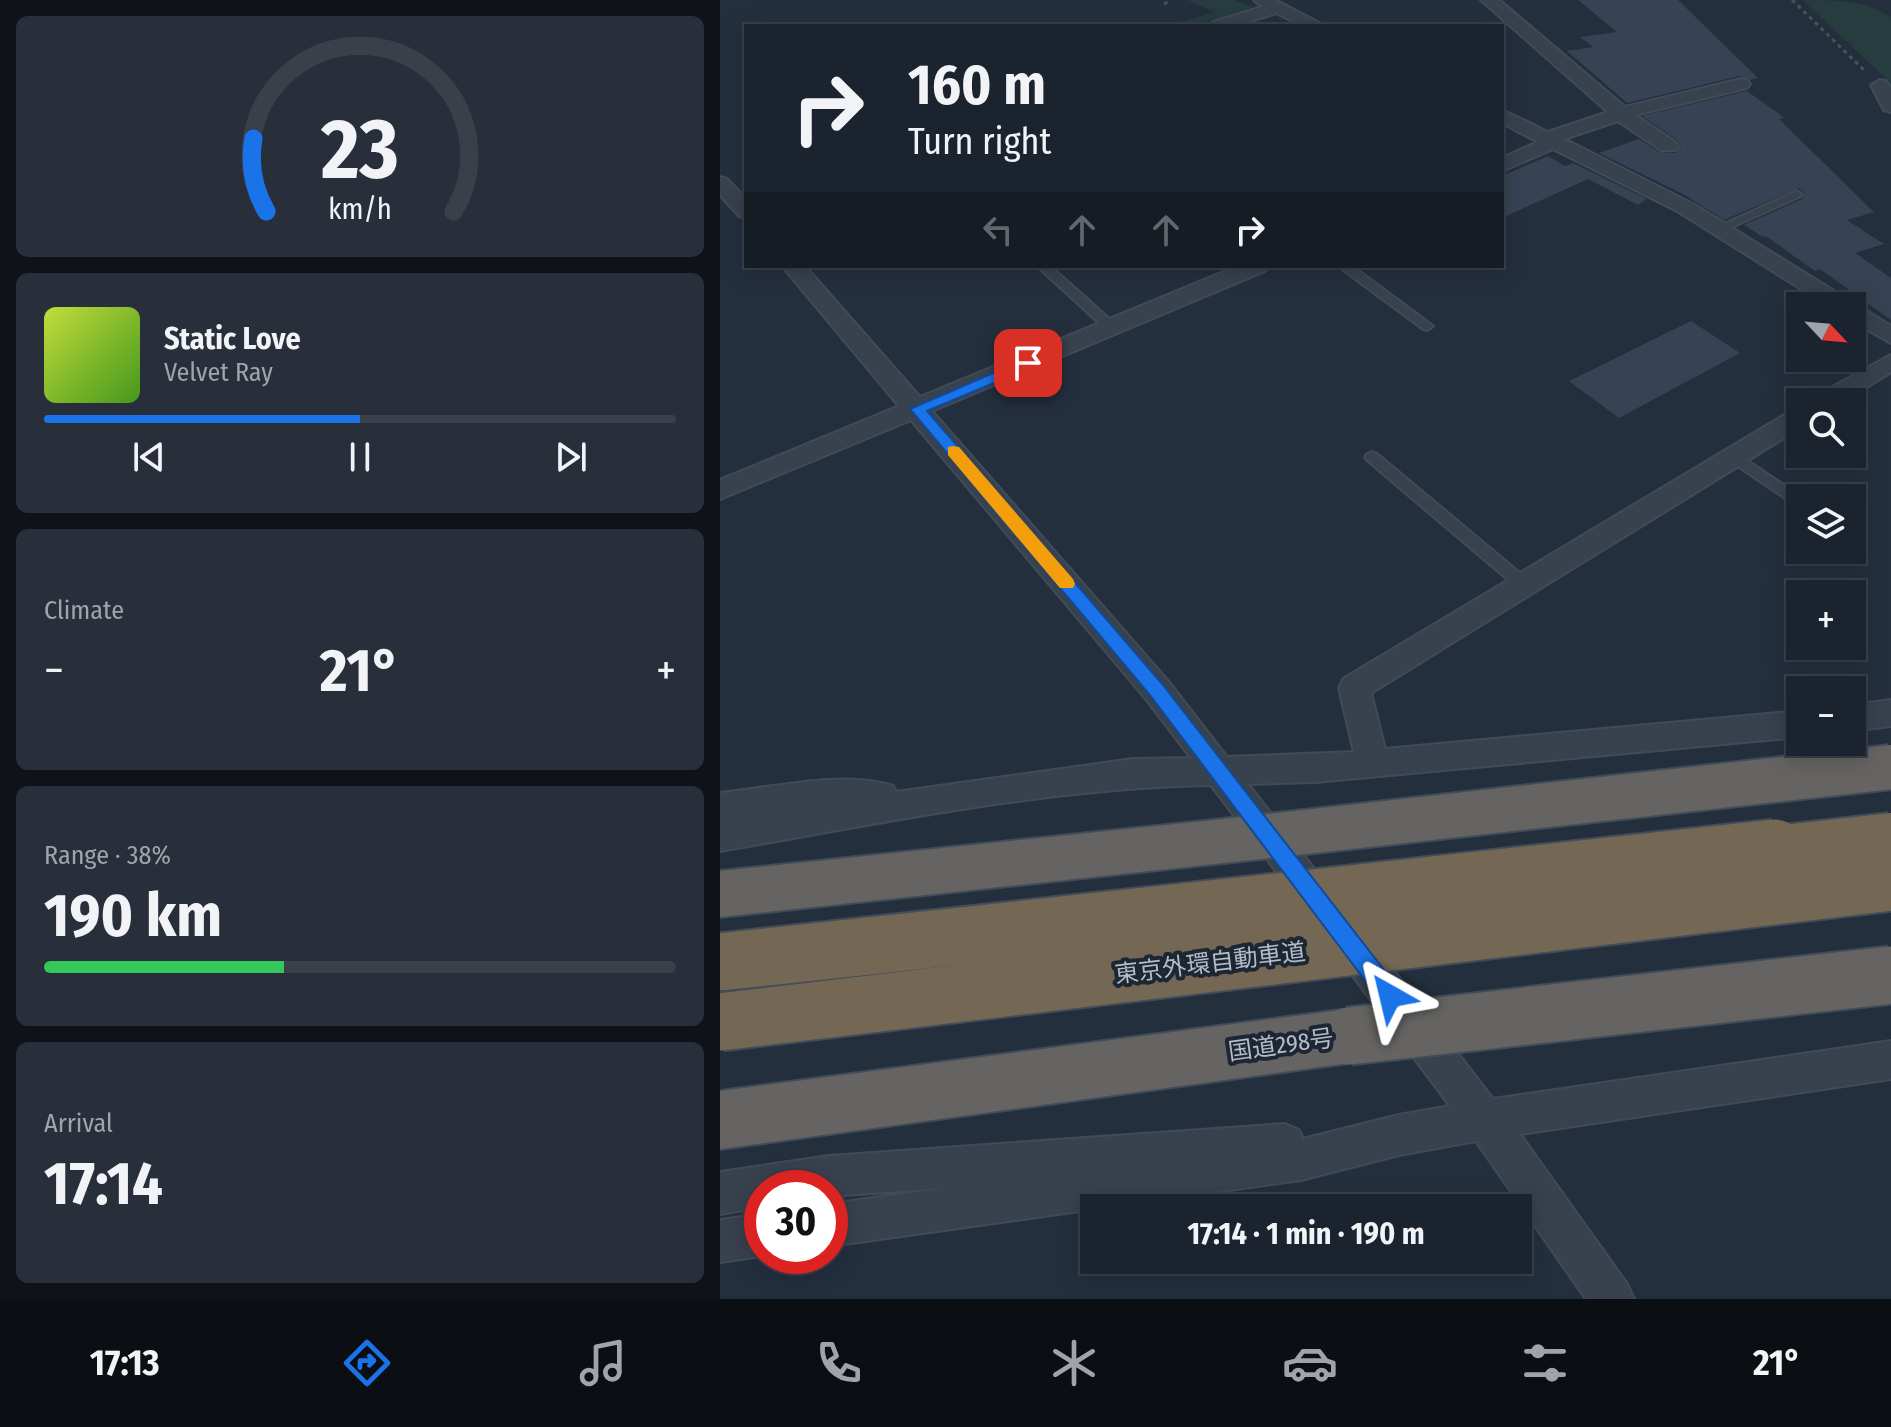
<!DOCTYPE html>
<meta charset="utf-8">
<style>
body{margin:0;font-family:"Fira Sans Condensed","Noto Sans JP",sans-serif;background:#282f3a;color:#f1f3f6;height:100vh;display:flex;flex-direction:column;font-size:30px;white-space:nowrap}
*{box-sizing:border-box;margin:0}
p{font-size:26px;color:#a0a4aa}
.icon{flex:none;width:44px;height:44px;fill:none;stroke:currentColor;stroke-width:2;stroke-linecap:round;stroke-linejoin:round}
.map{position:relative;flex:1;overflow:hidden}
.sheet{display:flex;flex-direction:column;gap:16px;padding:16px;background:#0f1319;width:720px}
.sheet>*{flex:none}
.top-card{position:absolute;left:24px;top:24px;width:760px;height:244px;border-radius:0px;box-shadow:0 4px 20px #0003,0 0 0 2px #39404a;background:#1b232e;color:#f1f3f6;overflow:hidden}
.needle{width:52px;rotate:116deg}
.controls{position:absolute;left:1066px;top:292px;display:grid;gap:16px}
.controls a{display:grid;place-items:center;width:80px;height:80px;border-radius:0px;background:#1b232e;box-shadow:0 4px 20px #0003,0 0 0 2px #39404a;font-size:40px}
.speed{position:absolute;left:24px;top:1170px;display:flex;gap:16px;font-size:40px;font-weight:700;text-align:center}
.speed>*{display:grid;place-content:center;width:104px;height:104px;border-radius:50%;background:#1b232e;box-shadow:0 4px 20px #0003,0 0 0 2px #39404a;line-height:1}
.speed .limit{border:12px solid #d22;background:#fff;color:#111}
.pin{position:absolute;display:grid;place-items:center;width:68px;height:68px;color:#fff;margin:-34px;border-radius:16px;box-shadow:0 4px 12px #0006}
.me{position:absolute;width:88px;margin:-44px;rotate:323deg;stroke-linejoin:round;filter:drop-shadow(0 0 6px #0008)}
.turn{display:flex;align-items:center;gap:28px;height:168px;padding:0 32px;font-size:36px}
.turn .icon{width:104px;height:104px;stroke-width:2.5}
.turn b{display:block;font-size:56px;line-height:68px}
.lanes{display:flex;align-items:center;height:76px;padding:0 32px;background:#0003;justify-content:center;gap:40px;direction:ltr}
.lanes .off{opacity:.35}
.big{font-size:60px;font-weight:700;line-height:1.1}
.sheet .widget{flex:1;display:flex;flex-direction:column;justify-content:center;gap:12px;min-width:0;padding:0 28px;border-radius:12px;background:#282f3a}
.sheet .dial{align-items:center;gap:0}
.dial svg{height:208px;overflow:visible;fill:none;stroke:#39404a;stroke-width:7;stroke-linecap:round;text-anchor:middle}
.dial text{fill:#f1f3f6;stroke:none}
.song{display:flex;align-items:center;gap:24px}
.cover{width:96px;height:96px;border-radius:12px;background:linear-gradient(135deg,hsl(70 70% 55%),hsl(100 70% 35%))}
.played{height:8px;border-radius:4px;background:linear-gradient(90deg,#1a73e8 50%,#39404a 50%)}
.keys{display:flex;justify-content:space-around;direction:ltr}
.heat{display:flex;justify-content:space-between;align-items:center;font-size:44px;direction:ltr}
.charge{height:12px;border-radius:6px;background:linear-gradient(90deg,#34c759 38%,#39404a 0)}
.trip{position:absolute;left:360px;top:1194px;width:452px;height:80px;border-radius:0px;background:#1b232e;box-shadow:0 4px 20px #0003,0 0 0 2px #39404a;font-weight:700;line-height:80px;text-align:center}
.tabs{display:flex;height:128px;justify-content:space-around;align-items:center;background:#0b0e12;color:#a0a4aa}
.tabs .icon{width:56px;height:56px}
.tabs .on{color:#1a73e8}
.tabs b{font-size:36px;color:#f1f3f6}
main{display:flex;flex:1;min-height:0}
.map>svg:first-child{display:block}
.green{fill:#263c3f}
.building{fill:#364354}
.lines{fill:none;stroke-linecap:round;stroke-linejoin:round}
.service-casing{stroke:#414a57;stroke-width:4}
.minor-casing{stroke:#414a57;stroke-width:4}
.trunk-casing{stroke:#434c59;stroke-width:4}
.path{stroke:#3f5557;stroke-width:3;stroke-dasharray:4 4;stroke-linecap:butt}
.service{fill:#38414e;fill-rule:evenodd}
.minor{fill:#38414e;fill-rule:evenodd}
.trunk{fill:#656462;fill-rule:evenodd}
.trunk-bridge-far1-casing{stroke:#434c59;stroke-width:48;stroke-linecap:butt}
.trunk-bridge-casing{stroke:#434c59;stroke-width:61;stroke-linecap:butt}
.motorway-bridge-far1-casing{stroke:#434c59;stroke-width:48;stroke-linecap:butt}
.motorway-bridge-casing{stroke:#434c59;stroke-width:61;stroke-linecap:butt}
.trunk-bridge-far1{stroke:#656462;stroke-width:44}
.trunk-bridge{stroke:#656462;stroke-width:57}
.motorway-bridge-far1{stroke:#746855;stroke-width:44}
.motorway-bridge{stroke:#746855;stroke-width:57}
.route{fill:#1a73e8;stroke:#114b97;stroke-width:2}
.slow{fill:#f59e0b}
.labels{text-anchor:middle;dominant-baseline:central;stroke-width:8;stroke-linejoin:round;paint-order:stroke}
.near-street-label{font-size:24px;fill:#b4bcc9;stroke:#1d2633}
</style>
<main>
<section class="sheet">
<div class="widget dial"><svg viewBox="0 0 100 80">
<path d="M14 69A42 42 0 1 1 86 69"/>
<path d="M14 69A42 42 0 0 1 9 41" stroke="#1a73e8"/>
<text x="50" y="56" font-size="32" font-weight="700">23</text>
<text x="50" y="72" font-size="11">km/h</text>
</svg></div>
<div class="widget">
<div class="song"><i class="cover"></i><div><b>Static Love</b><p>Velvet Ray</p></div></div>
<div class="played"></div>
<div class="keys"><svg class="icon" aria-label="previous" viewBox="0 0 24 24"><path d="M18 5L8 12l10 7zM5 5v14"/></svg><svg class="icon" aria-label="pause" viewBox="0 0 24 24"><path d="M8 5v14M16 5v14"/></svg><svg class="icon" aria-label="next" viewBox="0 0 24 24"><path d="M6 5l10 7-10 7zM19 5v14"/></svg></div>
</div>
<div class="widget"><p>Climate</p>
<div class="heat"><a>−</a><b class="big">21°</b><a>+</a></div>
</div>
<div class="widget"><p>Range · 38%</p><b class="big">190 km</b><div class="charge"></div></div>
<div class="widget"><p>Arrival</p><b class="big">17:14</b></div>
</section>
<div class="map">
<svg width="1171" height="1299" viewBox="0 0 1171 1299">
<rect width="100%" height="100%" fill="#242f3e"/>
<!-- green -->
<g class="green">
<path d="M468,0h47l18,7 -59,19h-29l50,-14z"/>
<path d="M1082,0c32,0 64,0 89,17v66z"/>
</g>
<!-- building -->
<g class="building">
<path d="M858,0h100l80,78 -8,2 -10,-4 -113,27 -60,-52 26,-4 -13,-10 37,-5z"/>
<path d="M1027,91l38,27 -6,1 95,93 -27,8 37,24 -29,9 36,25v42l-71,-51 -5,2 -49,-35 -3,1 -19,-12 58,-26 3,-6 -6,-5 -75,32 -41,-26 -84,-41 40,-14 20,13 16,1 6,-7 -4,-6 -35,-24z"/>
<path d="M828,156l17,10 8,-3 74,36 -9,6 -50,-26 -86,39v-42z"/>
<path d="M971,321l49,32 -121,65 -50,-37z"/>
</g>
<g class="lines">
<defs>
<g id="service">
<path d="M1077,191l5,3 -1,2 -78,35 -10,-2z"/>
<path d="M317,266h13l66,59v6h-8z"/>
<path d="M618,266h14l81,60 -6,4 -4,-1z"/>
<path d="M652,452l5,2 151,126 3,4 -3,4h-10l-151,-128 -2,-3 2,-3z"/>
<path d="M1014,452l69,46h-3v10l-71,-48 -2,-3 2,-3z"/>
</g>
<g id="minor">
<path d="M534,0h21l50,26h-22l-27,-13 -40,13h-26l3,-4 49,-15z"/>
<path d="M761,0h18l126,107 116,-28 6,1 3,4 -3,4 -112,27 40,27 3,4 -3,4h-14l-43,-29 -54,18 129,65 198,122v17l-39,-22v-15h-24l-149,-94 -126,-63 -51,22v-13l36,-16 -36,-19v-13l46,22 60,-20z"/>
<path d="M1160,80l6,1 5,7v24l-7,-2 -13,-25z"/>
<path d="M0,177l7,2 19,20v19l-7,-2 -19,-21z"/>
<path d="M62,266h23l115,131 318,-131h30l-3,5 -333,140 236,270 59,76 127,-5 -15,-64 4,-9 448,-268 9,-2v19l-429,265 14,56 415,-38v26l-485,45 -67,2 85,109 6,11 -6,11 -12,5 -12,-5 -98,-130c-165,3 -329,38 -491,66v-30h4h-4v-28c49,-5 126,-23 173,-7l3,6 237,-33 58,-1 -45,-59 -235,-279 -191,79v-19l179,-74z"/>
<path d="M1171,355v17l-48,30h-30l3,-6z"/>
<path d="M1171,700v26l-39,5v-26z"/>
<path d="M628,923l13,5 132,171 398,-58v38l-371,55 107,150 7,15h-48l-110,-158 -77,14 -98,25 -471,66v-42l116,-16 -116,8v-8h-68v19l-42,7v-42l109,-16 456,-32 14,6 4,9 96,-24 51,-9 -115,-154 -5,-12 5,-12z"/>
<path d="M42,1214v42l-42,6v-42z"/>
</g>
<g id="trunk">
<path d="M494,820l18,7 7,15 -7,15 -18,7 -494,53v-46z"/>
<path d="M629,1009l20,8 8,19 -8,19 -20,8 -629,86v-58z"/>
</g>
</defs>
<!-- service casing -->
<use href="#service" class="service-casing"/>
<!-- minor casing -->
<use href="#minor" class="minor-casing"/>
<!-- trunk casing -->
<use href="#trunk" class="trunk-casing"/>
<!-- path -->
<g class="path">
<path d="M1072,0l72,70"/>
<path d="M444,4l7,-4"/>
</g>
<!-- service -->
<use href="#service" class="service"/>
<!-- minor -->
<use href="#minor" class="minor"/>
<!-- trunk -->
<use href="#trunk" class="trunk"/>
<defs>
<path id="trunk-bridge-far1" d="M494,842l677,-75"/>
<path id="trunk-bridge" d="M629,1036l542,-61"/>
<path id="motorway-bridge-far1" d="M1037,850l134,-15"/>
<g id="motorway-bridge">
<path d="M0,962l1055,-114"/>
<path d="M0,1022l1171,-140"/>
</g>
</defs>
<!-- trunk-bridge-far1 casing -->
<use href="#trunk-bridge-far1" class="trunk-bridge-far1-casing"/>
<!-- trunk-bridge casing -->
<use href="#trunk-bridge" class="trunk-bridge-casing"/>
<!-- motorway-bridge-far1 casing -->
<use href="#motorway-bridge-far1" class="motorway-bridge-far1-casing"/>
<!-- motorway-bridge casing -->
<use href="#motorway-bridge" class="motorway-bridge-casing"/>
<!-- trunk-bridge-far1 -->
<use href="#trunk-bridge-far1" class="trunk-bridge-far1"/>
<!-- trunk-bridge -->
<use href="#trunk-bridge" class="trunk-bridge"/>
<!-- motorway-bridge-far1 -->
<use href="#motorway-bridge-far1" class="motorway-bridge-far1"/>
<!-- motorway-bridge -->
<use href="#motorway-bridge" class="motorway-bridge"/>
</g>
<!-- route -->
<path class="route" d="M308,358l8,5 -2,3 -107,45 236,274 235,303 4,8 -4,7 -8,3 -8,-3 -232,-308 -240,-286z"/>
<!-- slow -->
<path class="slow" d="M233,446l6,1 114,132 2,5 -2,4h-13l-112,-133v-8z"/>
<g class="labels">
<!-- near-street labels -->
<g class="near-street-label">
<text transform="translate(490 963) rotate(-7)">東京外環自動車道</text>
<text transform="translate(561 1045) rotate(-8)">国道298号</text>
</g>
</g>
</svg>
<div class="controls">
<a><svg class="needle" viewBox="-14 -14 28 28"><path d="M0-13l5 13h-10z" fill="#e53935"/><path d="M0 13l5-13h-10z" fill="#a0a4aa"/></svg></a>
<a><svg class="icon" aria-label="search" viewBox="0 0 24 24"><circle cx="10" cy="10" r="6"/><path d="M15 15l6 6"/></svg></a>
<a><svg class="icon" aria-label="layers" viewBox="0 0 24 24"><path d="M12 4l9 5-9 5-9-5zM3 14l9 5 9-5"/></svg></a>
<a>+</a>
<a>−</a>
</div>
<div class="speed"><div class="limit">30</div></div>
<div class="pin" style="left:308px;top:363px;background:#d93025"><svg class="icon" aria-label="arrive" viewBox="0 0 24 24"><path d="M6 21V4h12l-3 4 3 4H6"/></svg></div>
<svg class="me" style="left:670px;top:996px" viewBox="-20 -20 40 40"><path d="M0-17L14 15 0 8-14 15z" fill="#1a73e8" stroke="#fff" stroke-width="4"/></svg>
<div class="trip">17:14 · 1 min · 190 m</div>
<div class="top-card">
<div class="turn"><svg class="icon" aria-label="right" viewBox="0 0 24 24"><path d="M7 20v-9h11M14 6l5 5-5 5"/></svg><div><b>160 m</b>Turn right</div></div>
<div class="lanes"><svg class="icon off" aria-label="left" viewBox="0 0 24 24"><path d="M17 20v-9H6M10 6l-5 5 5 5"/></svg><svg class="icon off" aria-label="ahead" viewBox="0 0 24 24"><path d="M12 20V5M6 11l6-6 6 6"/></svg><svg class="icon off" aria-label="ahead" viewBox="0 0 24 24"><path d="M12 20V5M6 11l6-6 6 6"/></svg><svg class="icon" aria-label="right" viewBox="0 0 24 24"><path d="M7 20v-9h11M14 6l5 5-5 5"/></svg></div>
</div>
</div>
</main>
<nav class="tabs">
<b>17:13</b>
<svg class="icon on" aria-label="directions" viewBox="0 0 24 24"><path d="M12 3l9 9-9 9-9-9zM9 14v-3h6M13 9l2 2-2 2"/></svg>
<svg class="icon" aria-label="music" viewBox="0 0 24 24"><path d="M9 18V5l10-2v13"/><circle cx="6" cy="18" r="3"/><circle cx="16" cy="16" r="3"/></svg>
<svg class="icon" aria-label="phone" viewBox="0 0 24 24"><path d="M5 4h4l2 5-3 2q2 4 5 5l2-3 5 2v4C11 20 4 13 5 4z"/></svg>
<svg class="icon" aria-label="climate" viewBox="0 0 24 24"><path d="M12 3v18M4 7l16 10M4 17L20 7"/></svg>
<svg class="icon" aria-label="car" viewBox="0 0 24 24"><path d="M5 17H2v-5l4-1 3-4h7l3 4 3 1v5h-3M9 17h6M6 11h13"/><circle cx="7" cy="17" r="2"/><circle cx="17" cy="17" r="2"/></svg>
<svg class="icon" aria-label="filters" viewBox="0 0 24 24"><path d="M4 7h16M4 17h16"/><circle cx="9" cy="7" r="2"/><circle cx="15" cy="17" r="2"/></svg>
<b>21°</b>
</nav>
